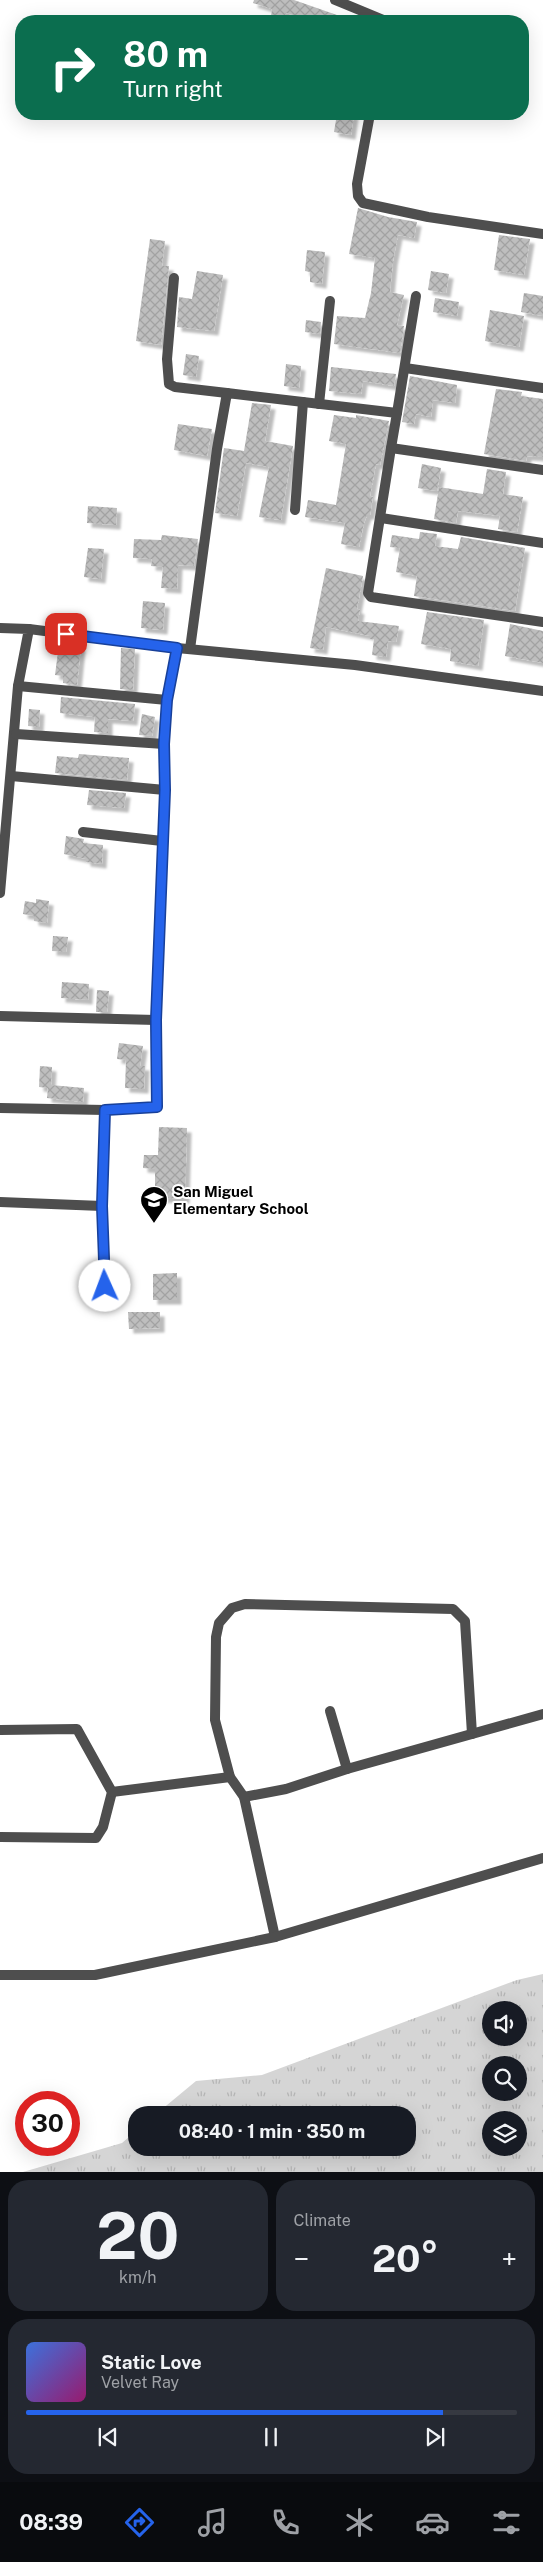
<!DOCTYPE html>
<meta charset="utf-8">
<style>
body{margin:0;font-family:"Public Sans",sans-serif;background:#242831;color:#f1f3f6;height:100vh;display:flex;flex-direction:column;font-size:19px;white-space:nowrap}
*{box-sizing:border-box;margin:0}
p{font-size:16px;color:#9ea1a6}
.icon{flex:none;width:28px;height:28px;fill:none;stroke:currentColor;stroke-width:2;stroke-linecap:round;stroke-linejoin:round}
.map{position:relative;height:2172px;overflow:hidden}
.sheet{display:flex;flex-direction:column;gap:8px;padding:8px;background:#0d0f14;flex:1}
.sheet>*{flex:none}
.hud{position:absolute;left:15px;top:15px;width:514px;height:105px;border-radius:20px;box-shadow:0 5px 20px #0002;background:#0b6e4f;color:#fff;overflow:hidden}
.buttons{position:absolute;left:482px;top:2001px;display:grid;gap:10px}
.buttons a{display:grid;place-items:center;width:45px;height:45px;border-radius:50%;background:#171b24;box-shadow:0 5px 20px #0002;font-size:25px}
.speed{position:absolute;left:15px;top:2091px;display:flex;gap:10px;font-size:25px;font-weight:700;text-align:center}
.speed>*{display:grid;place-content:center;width:65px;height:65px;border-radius:50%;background:#171b24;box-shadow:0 5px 20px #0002;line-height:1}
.speed .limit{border:8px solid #d22;background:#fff;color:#111}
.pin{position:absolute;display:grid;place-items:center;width:42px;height:42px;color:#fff;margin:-21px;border-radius:10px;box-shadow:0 2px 8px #0006}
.me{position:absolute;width:55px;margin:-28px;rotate:358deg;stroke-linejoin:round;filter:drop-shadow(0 0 4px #0008)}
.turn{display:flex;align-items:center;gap:18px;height:105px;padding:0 25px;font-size:22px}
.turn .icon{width:65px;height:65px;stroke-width:2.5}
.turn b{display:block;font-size:35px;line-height:42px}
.big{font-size:38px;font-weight:700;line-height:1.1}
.sheet .widget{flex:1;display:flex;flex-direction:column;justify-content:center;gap:8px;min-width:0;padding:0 18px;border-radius:20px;background:#242831}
.sheet .dial{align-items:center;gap:0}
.dial b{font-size:65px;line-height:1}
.song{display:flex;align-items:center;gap:15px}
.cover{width:60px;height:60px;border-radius:8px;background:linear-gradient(135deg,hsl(220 70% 55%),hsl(320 70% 35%))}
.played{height:5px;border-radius:2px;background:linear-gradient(90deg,#2563eb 85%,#363941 85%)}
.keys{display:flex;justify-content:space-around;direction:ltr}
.heat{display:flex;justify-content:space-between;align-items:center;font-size:28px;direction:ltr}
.sheet .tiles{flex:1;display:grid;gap:8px;grid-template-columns:1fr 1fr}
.widget:last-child{grid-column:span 2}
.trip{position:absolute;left:128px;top:2106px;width:288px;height:50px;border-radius:20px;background:#171b24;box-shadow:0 5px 20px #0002;font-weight:700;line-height:50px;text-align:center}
.menu{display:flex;height:80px;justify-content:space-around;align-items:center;background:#090b0e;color:#9ea1a6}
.menu .icon{width:35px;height:35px}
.menu .selected{color:#2563eb}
.menu b{font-size:22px;color:#f1f3f6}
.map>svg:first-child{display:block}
.grass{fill:url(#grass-tufts);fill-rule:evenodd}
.building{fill:url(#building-cross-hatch);filter:url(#shadow)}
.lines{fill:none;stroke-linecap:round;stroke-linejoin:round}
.street{stroke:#4e4e4e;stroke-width:10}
.route-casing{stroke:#184099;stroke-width:12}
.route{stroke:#2563eb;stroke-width:9}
.labels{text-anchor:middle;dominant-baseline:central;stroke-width:4;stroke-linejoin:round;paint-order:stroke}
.poi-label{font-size:15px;font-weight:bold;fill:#000;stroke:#fff;text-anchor:start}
</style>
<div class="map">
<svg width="543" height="2172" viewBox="0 0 543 2172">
<defs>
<pattern id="grass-tufts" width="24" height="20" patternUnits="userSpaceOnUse" patternTransform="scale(1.25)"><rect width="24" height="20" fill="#d5d5d5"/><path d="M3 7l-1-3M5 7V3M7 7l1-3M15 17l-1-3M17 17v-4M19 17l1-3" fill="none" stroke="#b5b5b5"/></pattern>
<pattern id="building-cross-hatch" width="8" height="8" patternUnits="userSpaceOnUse" patternTransform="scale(1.25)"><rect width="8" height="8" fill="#bebebe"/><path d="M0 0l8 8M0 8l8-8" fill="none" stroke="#a2a2a2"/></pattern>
<filter id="shadow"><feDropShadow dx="4.5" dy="4.5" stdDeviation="1" flood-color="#0004"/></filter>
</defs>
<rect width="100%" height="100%" fill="#fff"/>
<!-- grass -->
<path class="grass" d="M543,1974v198h-520l99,-29 14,-12v17h270v-33h-251l41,-34 66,-6 255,-95zM491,2010h28v28h-28zM491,2065h28v27h-28zM491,2120h28v28h-28z"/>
<!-- building -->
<g class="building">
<path d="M254,0h40l60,21h-40l-28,-8 -2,6 -13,-3 1,-7 -19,-6z"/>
<path d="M337,114h17l-3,21 -17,-3z"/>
<path d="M358,208l30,9 29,5 -3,16 -16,-3 -5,26 -3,31 14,3 -7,30 7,1 -4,27 -66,-9 3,-28 28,2 6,-25 4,-35 -26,-4z"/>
<path d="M499,235l31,4 -6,36 -30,-5z"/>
<path d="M150,239l15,2 -3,25h7l-8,79 -25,-4z"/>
<path d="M307,250l18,2 -3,32 -12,-2v-10l-5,-1z"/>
<path d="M197,271l26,4 -9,56 -37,-4 2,-30 13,2z"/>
<path d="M431,271l18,3 -3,19 -18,-3z"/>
<path d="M524,293l19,3v20l-22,-4z"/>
<path d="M435,298l24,4 -2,14 -24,-4z"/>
<path d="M490,310l34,6 -5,31 -34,-6z"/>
<path d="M306,320l15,2 -1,12 -15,-2z"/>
<path d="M186,354l13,2 -3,21 -13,-2z"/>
<path d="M286,364l15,2 -2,22 -15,-2z"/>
<path d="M331,367l65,7 -2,12 -31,-5 -2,13 -32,-3z"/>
<path d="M410,376l47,9 -2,18 -22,-3 -2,17 -15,-3 -2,10 -12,-2z"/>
<path d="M496,389l26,3 -1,4 22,3v58l-16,-1 -1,5 -42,-7z"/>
<path d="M252,403l19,2 -6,36 28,5 -12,74 -22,-3 10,-50 -23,-4 -9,53 -22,-3 9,-65 20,3z"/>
<path d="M334,415l22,3v-3l33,6 -9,44 -4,-1 -6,32 3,1 -3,18h-3l-3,8 -5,24 -18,-3 4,-21 -40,-6 3,-17 28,5 10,-61 -17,-3z"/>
<path d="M178,424l34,5 -5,27 -33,-6z"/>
<path d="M422,464l19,4 -4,23 -19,-3z"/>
<path d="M487,469l19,3 -3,22 20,3 -6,35 -19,-3 2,-13 -42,-5 -2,12 -22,-4 5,-32 44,7z"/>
<path d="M88,506l29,2 -1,17 -29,-2z"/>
<path d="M420,532l17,2 -2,12 23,3 3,-12 64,11 -10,63 -101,-15 3,-20 -21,-4 4,-24 -10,-1 2,-12 27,4z"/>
<path d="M162,535l36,4 -4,27 -16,-1 -1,24 -16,-1 2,-21 -12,-1 1,-7 -19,-1 1,-19 27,1z"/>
<path d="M88,548l16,1 -3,30 -17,-2z"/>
<path d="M326,568l37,8 -6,33 3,1 -2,11 41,5 -3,16 -8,-1 -2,16 -14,-2 2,-16h-4v-3l-44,-9 -3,23 -13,-2z"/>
<path d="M143,601l22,2 -2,27 -22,-2z"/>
<path d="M427,612l57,8 -6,46 -28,-5 1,-12 -30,-5z"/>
<path d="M510,624l33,7v32l-38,-7z"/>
<path d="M59,644l22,2 -4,39 -14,-2v-7l-8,-1z"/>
<path d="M121,648l14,1 -2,41 -13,-1z"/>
<path d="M61,697l74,7 -2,17 -25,-2v14l-14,-1 1,-15 -35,-4z"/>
<path d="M29,709l11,1 -1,17 -11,-1z"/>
<path d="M142,714l13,3 -3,19 -13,-1z"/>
<path d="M79,754l50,4 -2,22 -72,-7 2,-17 21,2z"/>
<path d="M89,790l37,3 -2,15 -37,-3z"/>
<path d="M66,836l18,3 -1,4 20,2 -1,19 -16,-2v-3l-22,-5z"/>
<path d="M36,899l13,2 -2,22 -13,-2v-5l-11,-2 2,-13 11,2z"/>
<path d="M53,936l15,1 -2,15 -14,-1z"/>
<path d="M62,982l27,2 -1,16 -27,-2z"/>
<path d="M97,990l12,1 -2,21h-11z"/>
<path d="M119,1043l24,3 -3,20h5l-1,23 -19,-1 1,-28 -9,-1z"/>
<path d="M40,1066l12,1 -1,18 33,3 -1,14 -36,-4 1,-10 -9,-1z"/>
<path d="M159,1127l28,1 -2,71 -30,-1v-29l-12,-1 1,-13h14z"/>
<path d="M177,1273v27h-24v-26z"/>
<path d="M128,1312h32v16l-31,1z"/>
</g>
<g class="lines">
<!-- street -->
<g class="street">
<path d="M335,0l51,21"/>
<path d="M370,114l-13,70 1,12 5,7 65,14 115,17"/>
<path d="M174,278l-7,81 2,25 6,3 52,6"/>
<path d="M405,368l138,20"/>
<path d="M319,404l11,-103"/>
<path d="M397,413l19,-117"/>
<path d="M543,470l-152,-22 -23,145 3,4 172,25"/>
<path d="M295,510l8,-108"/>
<path d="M381,518l162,25"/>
<path d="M0,628l29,1 -11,57 -18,207"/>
<path d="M29,629l148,19 178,17 188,26"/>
<path d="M190,649l27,-200 10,-56 170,20 -6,35"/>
<path d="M18,686l149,14"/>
<path d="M16,734l148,10"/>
<path d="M11,776l154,14"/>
<path d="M83,832l79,9"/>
<path d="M0,1016l156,4"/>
<path d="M0,1108l105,2 52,-3 -1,-87 9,-230 -1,-46 3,-44 10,-52"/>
<path d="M105,1110l-3,96 3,80"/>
<path d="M0,1202l102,4"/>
<path d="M330,1711l17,58"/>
<path d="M0,1730l77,-1 35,63 -9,35 -7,11 -96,-1"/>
<path d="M112,1792l118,-15"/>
<path d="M244,1797l42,-8 61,-20 196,-55"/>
<path d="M275,1937l-31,-140 -14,-20 -15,-57 1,-83 3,-14 13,-15 13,-4 208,5 12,12 7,113"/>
<path d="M0,1975h95l180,-38 268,-79"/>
</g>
</g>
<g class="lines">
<defs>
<path id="route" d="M66,634l111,14 -10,52 -3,44 1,46 -9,230 1,87 -52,3 -3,96 3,80"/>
</defs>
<!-- route casing -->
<use href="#route" class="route-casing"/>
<!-- route -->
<use href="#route" class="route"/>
</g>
<!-- icons -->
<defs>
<symbol id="school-pin" viewBox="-11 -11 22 30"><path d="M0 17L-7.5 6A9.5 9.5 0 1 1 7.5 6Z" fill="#000" stroke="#fff"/><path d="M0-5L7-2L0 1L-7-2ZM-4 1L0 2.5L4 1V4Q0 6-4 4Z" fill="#fff"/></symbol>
</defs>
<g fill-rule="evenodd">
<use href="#school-pin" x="138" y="1184" width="32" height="43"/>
</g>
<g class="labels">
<!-- poi labels -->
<g class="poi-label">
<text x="173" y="1191">San Miguel<tspan x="173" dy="17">Elementary School</tspan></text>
</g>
</g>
</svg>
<div class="buttons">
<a><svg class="icon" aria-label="sound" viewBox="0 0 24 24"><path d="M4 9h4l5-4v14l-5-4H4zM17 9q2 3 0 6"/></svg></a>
<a><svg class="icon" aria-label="search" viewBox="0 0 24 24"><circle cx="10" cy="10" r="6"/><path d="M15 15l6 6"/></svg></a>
<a><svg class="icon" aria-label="layers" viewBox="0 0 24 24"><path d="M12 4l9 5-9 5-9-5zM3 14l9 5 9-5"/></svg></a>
</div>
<div class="speed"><div class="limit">30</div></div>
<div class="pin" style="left:66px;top:634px;background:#d93025"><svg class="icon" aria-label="arrive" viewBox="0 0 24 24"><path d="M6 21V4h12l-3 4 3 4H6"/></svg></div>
<svg class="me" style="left:105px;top:1286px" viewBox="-20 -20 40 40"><circle r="19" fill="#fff"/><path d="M0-13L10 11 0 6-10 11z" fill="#2563eb"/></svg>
<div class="trip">08:40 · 1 min · 350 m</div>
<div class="hud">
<div class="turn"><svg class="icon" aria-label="right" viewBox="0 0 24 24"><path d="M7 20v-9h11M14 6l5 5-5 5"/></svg><div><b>80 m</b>Turn right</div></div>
</div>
</div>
<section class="sheet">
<div class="tiles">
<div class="widget dial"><b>20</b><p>km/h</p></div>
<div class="widget"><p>Climate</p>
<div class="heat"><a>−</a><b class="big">20°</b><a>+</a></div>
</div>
<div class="widget">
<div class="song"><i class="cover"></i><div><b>Static Love</b><p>Velvet Ray</p></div></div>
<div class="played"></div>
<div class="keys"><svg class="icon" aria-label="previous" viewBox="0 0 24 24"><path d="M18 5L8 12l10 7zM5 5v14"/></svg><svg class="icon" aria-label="pause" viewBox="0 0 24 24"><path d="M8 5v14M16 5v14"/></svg><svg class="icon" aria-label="next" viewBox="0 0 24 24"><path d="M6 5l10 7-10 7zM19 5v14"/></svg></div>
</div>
</div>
</section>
<nav class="menu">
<b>08:39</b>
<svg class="icon selected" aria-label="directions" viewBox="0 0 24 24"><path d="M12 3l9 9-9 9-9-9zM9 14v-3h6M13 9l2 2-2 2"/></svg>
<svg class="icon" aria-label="music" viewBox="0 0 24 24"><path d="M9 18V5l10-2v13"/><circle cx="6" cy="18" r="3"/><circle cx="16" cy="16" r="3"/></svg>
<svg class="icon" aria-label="phone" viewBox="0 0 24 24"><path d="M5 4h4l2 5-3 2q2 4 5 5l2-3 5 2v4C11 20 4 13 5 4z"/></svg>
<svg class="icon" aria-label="climate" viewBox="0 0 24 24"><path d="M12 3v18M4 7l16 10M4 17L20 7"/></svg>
<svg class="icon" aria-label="car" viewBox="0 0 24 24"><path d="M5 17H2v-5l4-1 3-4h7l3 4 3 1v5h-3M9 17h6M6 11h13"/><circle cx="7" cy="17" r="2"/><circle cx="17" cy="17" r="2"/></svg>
<svg class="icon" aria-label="filters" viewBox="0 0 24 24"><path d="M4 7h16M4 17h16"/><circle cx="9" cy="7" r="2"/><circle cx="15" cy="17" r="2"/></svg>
</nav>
